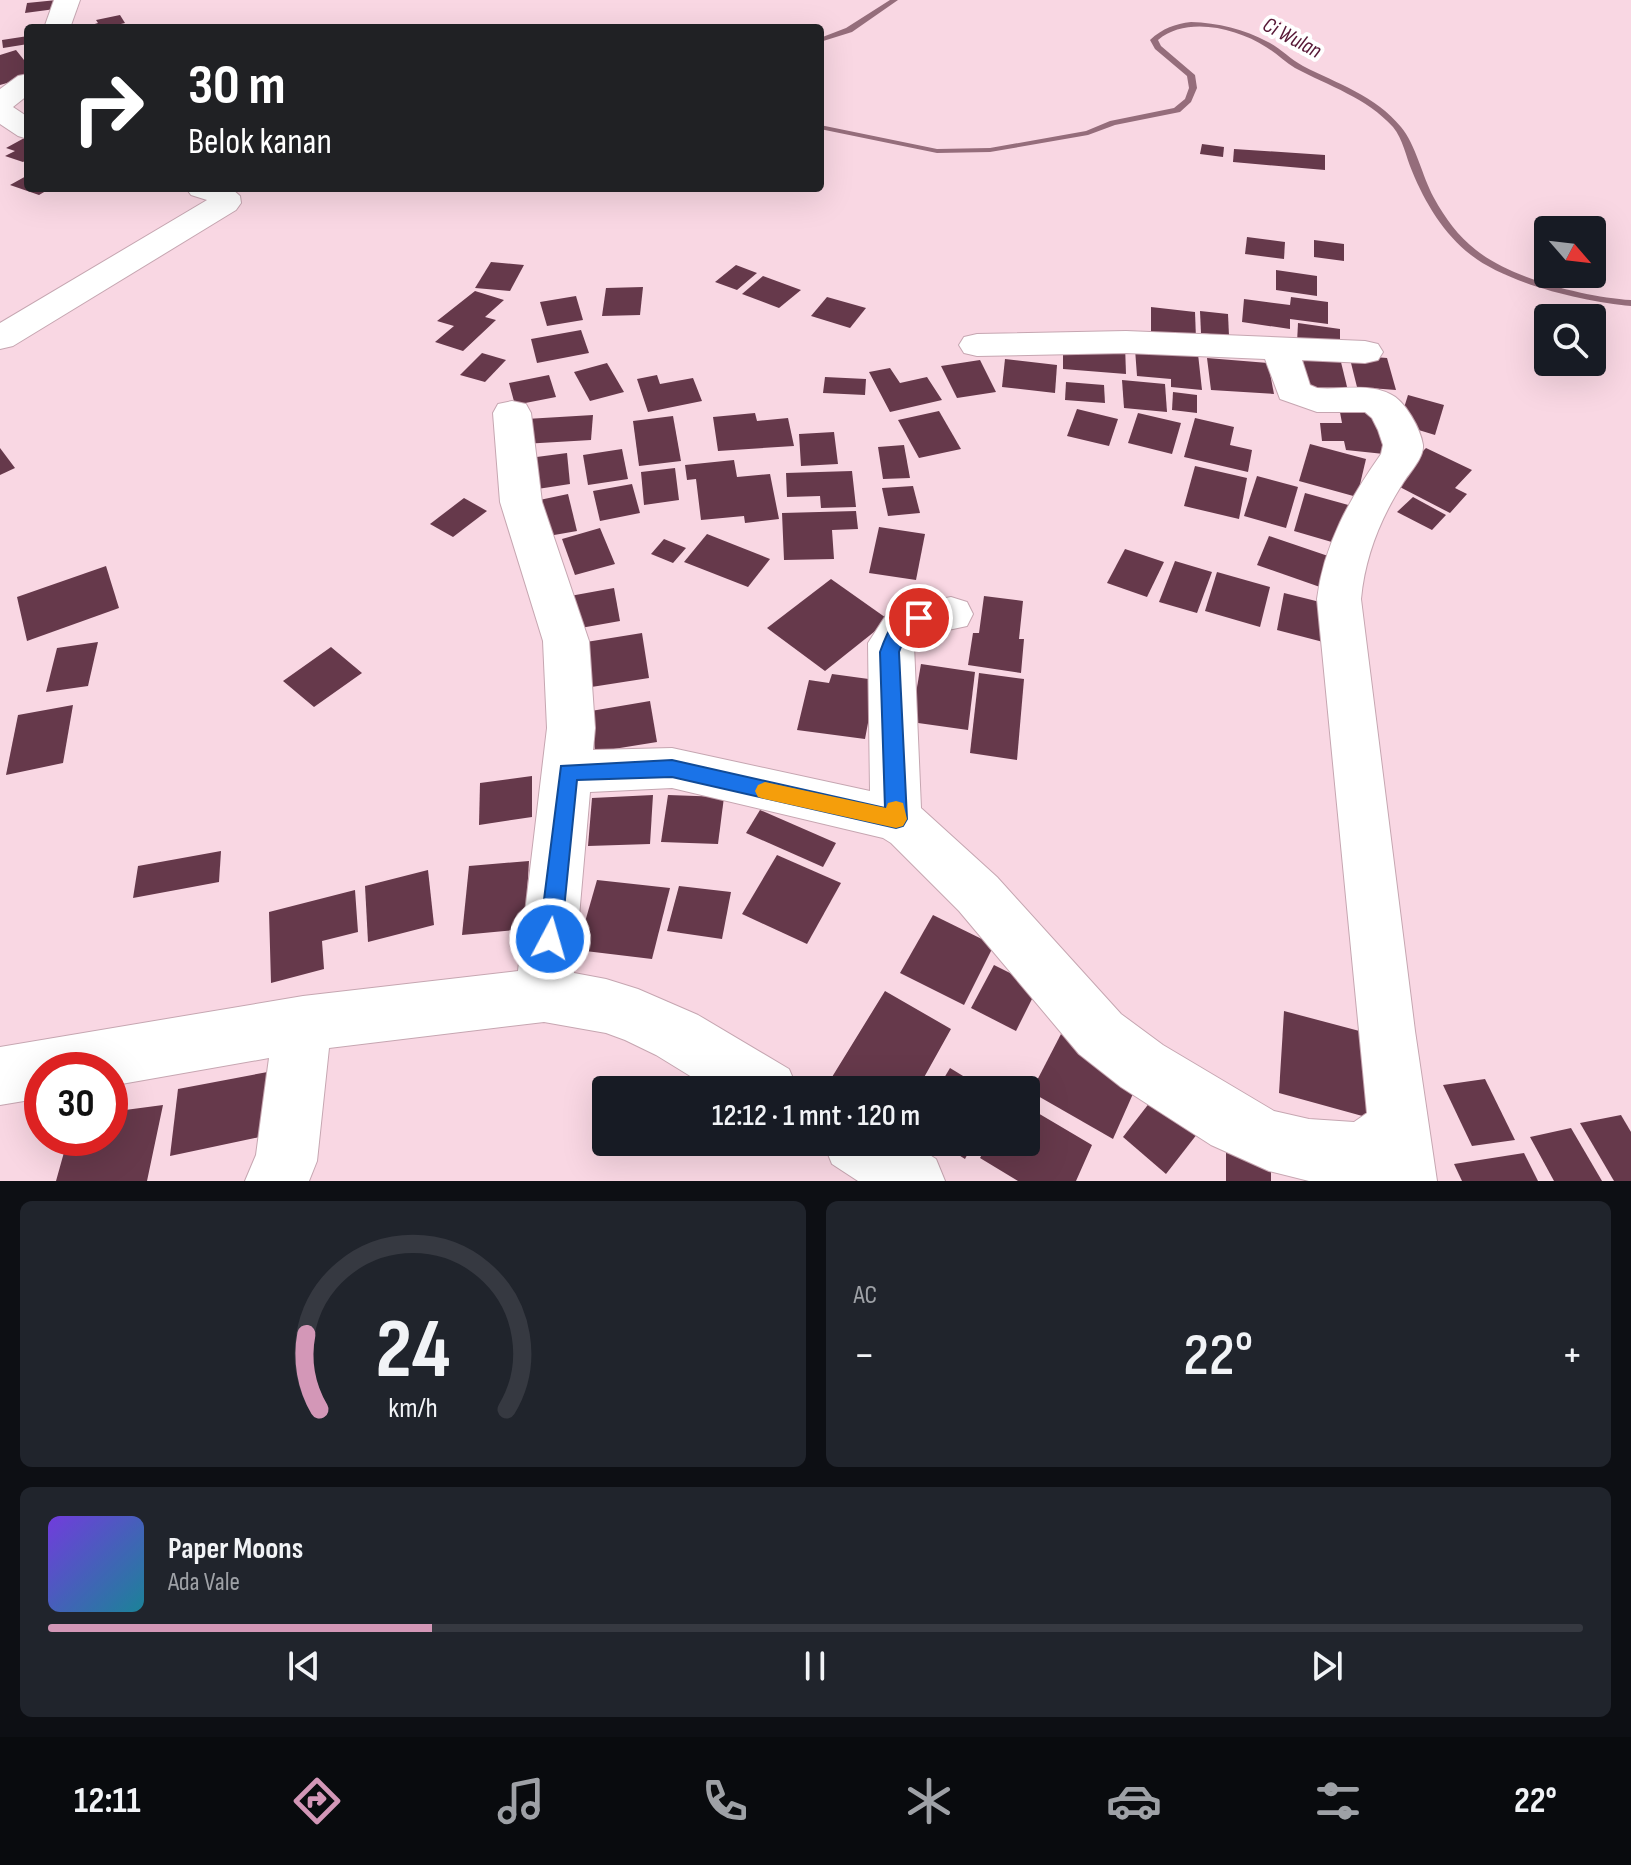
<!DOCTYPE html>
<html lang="id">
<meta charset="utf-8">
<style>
body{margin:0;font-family:"Sofia Sans Condensed",sans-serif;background:#20242c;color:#f1f3f6;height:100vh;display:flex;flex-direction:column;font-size:30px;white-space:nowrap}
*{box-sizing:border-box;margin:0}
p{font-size:26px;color:#9ea1a6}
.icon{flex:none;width:44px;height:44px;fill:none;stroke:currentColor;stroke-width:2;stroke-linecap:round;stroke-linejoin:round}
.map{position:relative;height:1181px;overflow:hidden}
.side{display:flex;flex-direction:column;gap:20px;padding:20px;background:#0d0f14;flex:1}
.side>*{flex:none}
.banner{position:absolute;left:24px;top:24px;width:800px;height:168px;border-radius:8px;box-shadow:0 8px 32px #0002;background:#202124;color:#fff;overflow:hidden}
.needle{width:52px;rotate:118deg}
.fabs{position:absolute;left:1534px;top:216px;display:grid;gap:16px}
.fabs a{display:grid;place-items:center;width:72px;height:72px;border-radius:8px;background:#171b24;box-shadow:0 8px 32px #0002;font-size:40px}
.speed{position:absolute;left:24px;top:1052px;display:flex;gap:16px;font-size:40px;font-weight:700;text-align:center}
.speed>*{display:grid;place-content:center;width:104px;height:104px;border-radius:50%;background:#171b24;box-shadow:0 8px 32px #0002;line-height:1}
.speed .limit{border:12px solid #d22;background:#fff;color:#111}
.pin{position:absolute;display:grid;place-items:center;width:68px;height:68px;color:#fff;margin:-34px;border:4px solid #fff;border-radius:50%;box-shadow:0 2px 8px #0007}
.me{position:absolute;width:88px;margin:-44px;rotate:6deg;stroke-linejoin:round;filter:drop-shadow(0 0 6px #0008)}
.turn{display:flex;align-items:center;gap:28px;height:168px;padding:0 32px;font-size:36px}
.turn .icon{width:104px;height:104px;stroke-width:2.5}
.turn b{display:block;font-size:56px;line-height:68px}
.big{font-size:60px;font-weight:600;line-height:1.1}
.side .tile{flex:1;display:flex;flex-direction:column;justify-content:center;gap:12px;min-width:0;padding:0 28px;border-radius:12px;background:#20242c}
.side .dial{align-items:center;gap:0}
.dial svg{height:208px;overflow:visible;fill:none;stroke:#363941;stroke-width:7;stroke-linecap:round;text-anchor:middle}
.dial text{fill:#f1f3f6;stroke:none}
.song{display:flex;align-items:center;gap:24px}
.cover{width:96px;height:96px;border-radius:12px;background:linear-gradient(135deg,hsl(260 70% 55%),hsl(190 70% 35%))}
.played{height:8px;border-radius:4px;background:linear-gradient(90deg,#d397b7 25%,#363941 25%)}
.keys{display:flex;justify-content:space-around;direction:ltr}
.heat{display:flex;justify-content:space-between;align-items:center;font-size:44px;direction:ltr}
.side .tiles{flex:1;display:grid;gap:20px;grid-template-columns:1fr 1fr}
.tile:last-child{grid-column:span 2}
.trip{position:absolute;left:592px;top:1076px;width:448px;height:80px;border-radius:8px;background:#171b24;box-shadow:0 8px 32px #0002;font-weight:600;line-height:80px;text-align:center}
.tabs{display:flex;height:128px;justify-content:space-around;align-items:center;background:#090b0e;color:#9ea1a6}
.tabs .icon{width:56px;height:56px}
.tabs .current{color:#d397b7}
.tabs b{font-size:36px;color:#f1f3f6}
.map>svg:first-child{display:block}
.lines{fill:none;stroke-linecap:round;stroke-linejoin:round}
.stream{fill:#956d7b;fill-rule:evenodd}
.building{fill:#66394b}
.minor-casing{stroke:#c6a6b1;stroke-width:2}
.minor{fill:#fff;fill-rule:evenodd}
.route{fill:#1a73e8;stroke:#114b97;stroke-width:2}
.slow{fill:#f59e0b}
.labels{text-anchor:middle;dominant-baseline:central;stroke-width:8;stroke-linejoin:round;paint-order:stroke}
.far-water-label{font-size:22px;font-style:italic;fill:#561735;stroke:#fff}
</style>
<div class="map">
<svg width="1631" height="1181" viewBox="0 0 1631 1181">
<rect width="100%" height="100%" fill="#f9d7e3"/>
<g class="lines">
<!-- stream -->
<g class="stream">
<path d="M890,0h8l-46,32 -32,10v-4l26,-10z"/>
<path d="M1191,22c27,1 53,7 77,20 12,6 22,17 35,24 33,17 73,30 98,61 15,18 21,49 33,71 11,20 24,38 42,52 36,29 110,47 155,50v6c-46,-4 -123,-22 -160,-51 -27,-21 -46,-52 -59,-84 -6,-14 -9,-32 -19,-44 -26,-29 -64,-41 -98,-59 -10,-6 -19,-15 -29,-21 -30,-19 -79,-31 -108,-7l3,6 34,29 2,13 -6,14 -11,10 -65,13 -27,10 -98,17 -53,1 -117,-24v-4l117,24 53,-1 96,-17 24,-10 64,-13 11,-9 4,-11 -2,-12 -32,-27 -5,-9c13,-12 25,-16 41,-18z"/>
</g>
</g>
<!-- building -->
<g class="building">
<path d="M57,0l-2,9 -30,4 2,-10z"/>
<path d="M120,15l5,8 -21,5h-22l16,-5 -2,-3z"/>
<path d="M28,36v8l-25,4 -1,-8z"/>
<path d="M16,50l12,15 -3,1 3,11 -28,8v-30z"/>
<path d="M28,136v23l-5,3 -18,-6 10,-5 -9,-3z"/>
<path d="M1202,144l22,3 -1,10 -23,-3z"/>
<path d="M1234,149l91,6v15l-92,-8z"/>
<path d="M28,175v13h23l-12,7 -29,-10z"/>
<path d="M1247,237l38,5 -1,17 -39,-5z"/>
<path d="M1314,240l30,4v17l-30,-4z"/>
<path d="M491,262l33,3 -14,26 -35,-3z"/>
<path d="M736,265l21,8 -20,17 -22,-8z"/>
<path d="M1276,270l41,6v20l-41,-6z"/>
<path d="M763,276l38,14 -22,18 -37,-14z"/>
<path d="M643,287l-3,28 -38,1 4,-28z"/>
<path d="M475,291l29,9 -19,17 11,3 -33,31 -28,-9 19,-16 -17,-5z"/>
<path d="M576,296l7,24 -36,6 -7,-24z"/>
<path d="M827,297l39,11 -16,20 -39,-12z"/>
<path d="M1291,297l37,5v22l-38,-5v10l-48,-7 2,-23 46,6z"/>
<path d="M1151,307l44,5 1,27 -45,-4z"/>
<path d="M1200,311l28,3 1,22 -28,-3z"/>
<path d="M1298,323l42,6v21l-43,-7z"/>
<path d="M581,330l8,23 -52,10 -6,-24z"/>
<path d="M1125,345l1,29 -63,-5v-20z"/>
<path d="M1135,349l63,5 4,36 -31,-3v-8l-34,-3z"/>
<path d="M482,353l24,7 -21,22 -25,-7z"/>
<path d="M1298,355l42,3 10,41 -43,-3z"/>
<path d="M1349,355l38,3 9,32 -39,-3z"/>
<path d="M1207,358l61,5 6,31 -63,-4z"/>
<path d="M1005,359l52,6 -2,28 -53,-6z"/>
<path d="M980,360l16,32 -39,6 -16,-32z"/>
<path d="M607,363l17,29 -34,9 -16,-29z"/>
<path d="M890,368l10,15 27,-6 15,23 -52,12 -21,-40z"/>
<path d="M549,375l7,22 -41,8 -6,-22z"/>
<path d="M657,375l3,9 33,-6 9,23 -54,11 -11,-33z"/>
<path d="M825,377l41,2 -1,16 -42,-2z"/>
<path d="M1122,380l43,4 2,28 -43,-4z"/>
<path d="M1066,382l38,3 1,18 -40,-3z"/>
<path d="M1173,392l24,3v18l-25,-3z"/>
<path d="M1408,395l36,10 -9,30 -36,-11z"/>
<path d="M1339,407l37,4 8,43 -38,-4 -2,-9h-22l-2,-18h22z"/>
<path d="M1077,409l41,10 -9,27 -42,-10z"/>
<path d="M939,411l22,38 -42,9 -21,-38z"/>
<path d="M755,413l2,8 31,-3 6,28 -76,5 -5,-34z"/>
<path d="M1138,413l43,10 -9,31 -44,-11z"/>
<path d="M593,415l-2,25 -68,4 3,-25z"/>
<path d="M673,416l8,45 -42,5 -6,-45z"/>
<path d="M1195,418l39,9 -4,18 22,5 -4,22 -64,-15z"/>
<path d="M834,432l4,32 -37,2 -2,-32z"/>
<path d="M1310,444l56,15 -9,38 -58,-16z"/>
<path d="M904,445l6,33 -27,1 -5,-32z"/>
<path d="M0,448l15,20 -15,7z"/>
<path d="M1426,448l46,22 -17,18 12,6 -17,19 -54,-28 13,-20z"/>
<path d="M622,449l6,30 -40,6 -5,-30z"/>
<path d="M567,453l3,31 -39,6 -2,-32z"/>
<path d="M734,460l3,17 33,-3 9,45 -34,4 -1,-7 -43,4 -5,-41 -9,1 -2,-15z"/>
<path d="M1195,466l52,12 -8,41 -55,-13z"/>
<path d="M675,468l4,32 -35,5 -3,-33z"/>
<path d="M852,471l4,36 -35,1 -1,-12 -33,1 -1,-24z"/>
<path d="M1257,476l41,11 -12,41 -42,-12z"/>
<path d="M632,484l8,29 -40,8 -7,-30z"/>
<path d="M913,486l7,27 -32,3 -6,-28z"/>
<path d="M1305,493l47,13 -10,39 -48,-14z"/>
<path d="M568,494l9,37 -40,7 -7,-36z"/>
<path d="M1413,497l33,18 -14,15 -35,-18z"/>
<path d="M464,498l23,13 -34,26 -23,-13z"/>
<path d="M856,511l2,18 -26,1 2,29 -50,1 -2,-47z"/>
<path d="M879,527l46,7 -9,46 -47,-7z"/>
<path d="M600,528l15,36 -40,11 -13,-36z"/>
<path d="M707,534l63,25 -22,28 -64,-25z"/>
<path d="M1269,536l62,21 -11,30 -63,-22z"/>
<path d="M664,539l22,9 -13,15 -22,-9z"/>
<path d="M1125,549l39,13 -17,35 -40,-14z"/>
<path d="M1175,561l37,11 -15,41 -38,-11z"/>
<path d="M106,566l13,42 -92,33 -10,-44z"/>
<path d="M1217,572l53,15 -10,40 -55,-16z"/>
<path d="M831,579l58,41 -64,51 -58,-43z"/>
<path d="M614,588l6,33 -45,8 -5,-33z"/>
<path d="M1284,593l48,12 -5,38 -50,-13z"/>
<path d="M984,596l39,5 -4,38h5l-3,34 -53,-8 5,-32h6z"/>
<path d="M642,633l7,45 -64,10 -5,-45z"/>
<path d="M98,642l-10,44 -42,6 11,-44z"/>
<path d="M331,647l31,26 -48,34 -31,-26z"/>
<path d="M921,664l54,8 -7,58 -57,-8z"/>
<path d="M979,673l45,6 -7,81 -47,-7z"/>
<path d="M832,674l44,6 -11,59 -68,-9 12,-50 20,3z"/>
<path d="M650,701l7,41 -62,10 -4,-41z"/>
<path d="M73,705l-10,58 -57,12 12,-60z"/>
<path d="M532,776v41l-53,8 1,-42z"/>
<path d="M653,795l-3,49 -62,2 4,-48z"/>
<path d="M668,795l56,2 -6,47 -57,-2z"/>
<path d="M760,810l76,33 -13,24 -77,-34z"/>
<path d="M221,851l-2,31 -86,16 5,-32z"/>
<path d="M777,855l64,28 -34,61 -65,-30z"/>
<path d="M529,861l-4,68 -63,6 7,-69z"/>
<path d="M428,870l6,55 -66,17 -3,-56z"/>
<path d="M597,880l73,8 -18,71 -75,-9z"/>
<path d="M679,886l52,6 -9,47 -55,-8z"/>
<path d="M355,890l3,42 -36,9 2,28 -53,14 -2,-71z"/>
<path d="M933,915l61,30 -30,60 -64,-32z"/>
<path d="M994,965l44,22 -22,44 -45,-23z"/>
<path d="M885,991l66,38 -34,61 -15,-8 -4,8h-74z"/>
<path d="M1284,1011l83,22 -1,84 -87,-24z"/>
<path d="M1061,1034l79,44 -27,61 -82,-47z"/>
<path d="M950,1068l36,22h-49z"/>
<path d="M273,1071l-4,64 -99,21 8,-67z"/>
<path d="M1485,1079l30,61 -43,6 -29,-61z"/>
<path d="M1157,1093l44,36 -35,45 -43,-37z"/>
<path d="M163,1105l-16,76h-91l12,-43h42v-26z"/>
<path d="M1026,1106l66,39 -16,36h-58l-38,-23 9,-16h37z"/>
<path d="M1621,1115l10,17v49h-17l-34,-58z"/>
<path d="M1571,1128l31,53h-48l-24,-44z"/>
<path d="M938,1142h36l-9,17z"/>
<path d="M1226,1145l45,10v26h-45z"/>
<path d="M1524,1153l14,28h-76l-8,-17z"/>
</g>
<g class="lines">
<defs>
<g id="minor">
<path d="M54,0h26l-10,28h-26z"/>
<path d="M28,74v21l-15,12 15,10v22l-10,-3 -18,-12v-35l18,-13z"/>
<path d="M186,188h45l9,8 1,7 -5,7 -223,136 -13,3v-26l207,-123 -16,-5z"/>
<path d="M1126,331l239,10 13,3 5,8 -5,8 -13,3 -63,-3 8,25 7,3c24,2 51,-5 73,6 15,6 31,36 33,51 1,13 -14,28 -20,38 -23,36 -38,74 -42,116l54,432 22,150h-128l-40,-10 -58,-26 -90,-58 -42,-33 -120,-143 -68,-68 -8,-5 -211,-50 -82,4 -16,181 32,6 32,10 60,26 91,54 9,21h-85l-57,-35 -31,-15 -19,-7 -62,-11 -215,26 -12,113 -8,20h-64l11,-26 13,-97 -159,28v-16h-68v28l-42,7v-58l303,-51 215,-25 29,-243 -4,-87 -43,-139 -7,-89 5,-9 14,-3 14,3 5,9 11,89 47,139 6,87 -2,22 79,-2 198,43 -2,-148 22,-34 61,-12 16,5 6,12 -6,12 -47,10 -6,9 7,163 76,69 124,137 42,31 111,66 35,8 45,3 13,-9 -50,-514c7,-55 33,-101 64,-145l2,-9 -5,-15 -6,-12 -7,-6h-48l-37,-13 -15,-40 -139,-6 -149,3 -13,-3 -5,-8 5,-8 13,-3z"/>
<path d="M823,1142h87l26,17 9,22h-87l-26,-17z"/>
</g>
</defs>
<!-- minor casing -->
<use href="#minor" class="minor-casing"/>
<!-- minor -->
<use href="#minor" class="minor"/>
</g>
<!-- route -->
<path class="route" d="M919,611l10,7 -3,5c-17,5 -21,12 -27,29l8,167 -4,7 -7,2 -224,-51 -95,3 -16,159 -3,8 -8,3 -8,-3 -3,-8 22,-173 111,-6 213,48 -5,-156c9,-25 12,-34 39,-41z"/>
<!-- slow -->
<path class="slow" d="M765,782l121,26 2,-5 8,-2 7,2 4,16 -4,7 -7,2 -131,-29 -7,-2 -3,-6 3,-6z"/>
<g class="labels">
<!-- far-water labels -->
<g class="far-water-label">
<text transform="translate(1292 38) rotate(28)">Ci Wulan</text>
</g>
</g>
</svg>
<div class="fabs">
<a><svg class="needle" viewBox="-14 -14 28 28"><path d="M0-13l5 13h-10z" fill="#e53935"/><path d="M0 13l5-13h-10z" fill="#9ea1a6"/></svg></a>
<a><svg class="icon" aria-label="search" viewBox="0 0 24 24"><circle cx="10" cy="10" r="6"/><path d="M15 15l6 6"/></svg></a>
</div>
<div class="speed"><div class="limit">30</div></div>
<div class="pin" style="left:919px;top:618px;background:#d93025"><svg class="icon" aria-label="arrive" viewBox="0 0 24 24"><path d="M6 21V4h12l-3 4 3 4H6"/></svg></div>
<svg class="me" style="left:550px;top:939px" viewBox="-20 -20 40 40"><circle r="17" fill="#1a73e8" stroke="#fff" stroke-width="3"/><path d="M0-11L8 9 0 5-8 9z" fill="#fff"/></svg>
<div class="trip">12:12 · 1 mnt · 120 m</div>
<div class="banner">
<div class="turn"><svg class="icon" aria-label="right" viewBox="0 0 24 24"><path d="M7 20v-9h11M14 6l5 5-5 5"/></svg><div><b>30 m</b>Belok kanan</div></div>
</div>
</div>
<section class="side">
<div class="tiles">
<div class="tile dial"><svg viewBox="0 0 100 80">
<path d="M14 69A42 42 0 1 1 86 69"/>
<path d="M14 69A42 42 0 0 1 9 40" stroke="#d397b7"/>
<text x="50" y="56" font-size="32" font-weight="700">24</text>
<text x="50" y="72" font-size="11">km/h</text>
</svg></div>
<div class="tile"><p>AC</p>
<div class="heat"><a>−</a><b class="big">22°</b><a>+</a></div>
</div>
<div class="tile">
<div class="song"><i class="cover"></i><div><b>Paper Moons</b><p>Ada Vale</p></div></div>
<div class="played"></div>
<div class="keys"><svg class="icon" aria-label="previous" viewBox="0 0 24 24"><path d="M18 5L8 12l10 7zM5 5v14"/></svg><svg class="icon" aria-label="pause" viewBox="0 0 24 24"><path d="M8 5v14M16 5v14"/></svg><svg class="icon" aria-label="next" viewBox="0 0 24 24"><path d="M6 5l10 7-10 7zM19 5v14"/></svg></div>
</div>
</div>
</section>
<nav class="tabs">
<b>12:11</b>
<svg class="icon current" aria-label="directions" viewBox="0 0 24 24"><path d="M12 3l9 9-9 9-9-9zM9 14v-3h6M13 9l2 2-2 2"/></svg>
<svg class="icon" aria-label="music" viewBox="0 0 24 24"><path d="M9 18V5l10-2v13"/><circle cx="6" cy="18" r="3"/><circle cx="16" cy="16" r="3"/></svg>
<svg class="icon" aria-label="phone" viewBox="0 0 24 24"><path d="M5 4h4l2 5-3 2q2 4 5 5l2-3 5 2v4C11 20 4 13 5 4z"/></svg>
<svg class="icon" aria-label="climate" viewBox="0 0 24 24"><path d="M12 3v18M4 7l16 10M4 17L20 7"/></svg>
<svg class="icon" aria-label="car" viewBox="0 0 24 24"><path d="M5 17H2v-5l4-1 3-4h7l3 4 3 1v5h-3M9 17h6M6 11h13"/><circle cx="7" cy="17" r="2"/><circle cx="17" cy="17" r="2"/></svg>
<svg class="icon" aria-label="filters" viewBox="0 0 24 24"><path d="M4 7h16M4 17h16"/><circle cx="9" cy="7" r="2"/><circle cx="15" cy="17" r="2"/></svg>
<b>22°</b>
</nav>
